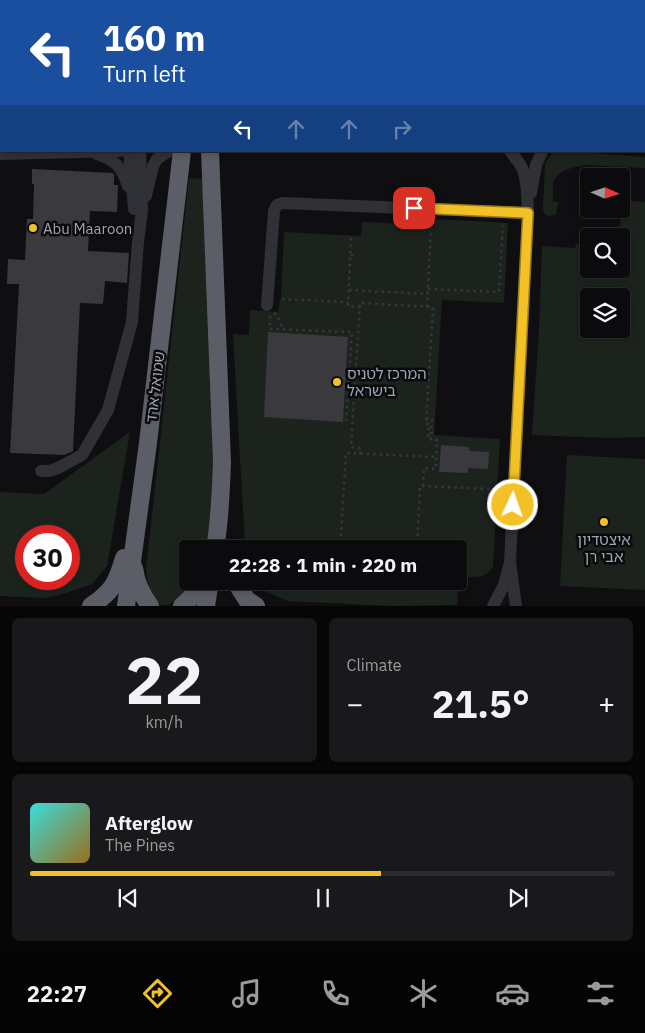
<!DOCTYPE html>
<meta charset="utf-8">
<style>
body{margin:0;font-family:"IBM Plex Sans","Noto Sans Hebrew",sans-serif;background:#19191b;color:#f1f3f6;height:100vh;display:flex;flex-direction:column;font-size:19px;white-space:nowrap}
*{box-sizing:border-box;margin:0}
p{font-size:16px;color:#9a9b9d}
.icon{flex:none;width:28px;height:28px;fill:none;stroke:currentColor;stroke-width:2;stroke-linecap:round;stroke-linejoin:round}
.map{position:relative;height:606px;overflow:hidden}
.side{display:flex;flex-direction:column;gap:12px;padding:12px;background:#060607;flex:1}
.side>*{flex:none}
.hud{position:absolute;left:0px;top:0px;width:645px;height:152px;box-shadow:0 2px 8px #0003,0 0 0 1px #2b2b2e;background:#1a4fa0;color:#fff;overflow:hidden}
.needle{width:32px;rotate:93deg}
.controls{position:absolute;left:580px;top:168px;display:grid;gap:10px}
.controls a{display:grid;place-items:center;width:50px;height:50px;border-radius:5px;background:#0b0b0d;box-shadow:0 2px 8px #0003,0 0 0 1px #2b2b2e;font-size:25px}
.speed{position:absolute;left:15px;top:525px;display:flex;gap:10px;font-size:25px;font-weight:700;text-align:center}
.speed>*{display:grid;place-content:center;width:65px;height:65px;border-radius:50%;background:#0b0b0d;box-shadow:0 2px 8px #0003,0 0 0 1px #2b2b2e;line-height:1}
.speed .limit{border:8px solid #d22;background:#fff;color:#111}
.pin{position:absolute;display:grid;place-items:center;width:42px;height:42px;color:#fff;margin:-21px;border-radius:10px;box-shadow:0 2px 8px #0006}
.me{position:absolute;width:55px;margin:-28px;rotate:3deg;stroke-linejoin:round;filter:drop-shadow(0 0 4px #0008)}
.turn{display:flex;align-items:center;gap:18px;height:105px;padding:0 20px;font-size:22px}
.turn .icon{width:65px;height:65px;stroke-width:2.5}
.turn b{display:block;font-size:35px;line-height:42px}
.lanes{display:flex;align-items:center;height:48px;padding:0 20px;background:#0003;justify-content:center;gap:25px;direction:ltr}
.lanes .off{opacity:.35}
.big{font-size:38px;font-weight:700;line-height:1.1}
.side .card{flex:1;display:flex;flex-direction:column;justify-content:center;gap:8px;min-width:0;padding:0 18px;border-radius:8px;background:#19191b}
.side .dial{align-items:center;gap:0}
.dial b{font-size:65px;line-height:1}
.song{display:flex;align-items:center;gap:15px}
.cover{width:60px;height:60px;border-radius:8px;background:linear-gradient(135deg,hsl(180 70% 55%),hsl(40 70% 35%))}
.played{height:5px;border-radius:2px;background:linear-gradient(90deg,#f2c126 60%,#2b2b2e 60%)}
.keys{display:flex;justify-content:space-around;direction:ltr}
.heat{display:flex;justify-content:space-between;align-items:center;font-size:28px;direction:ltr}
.side .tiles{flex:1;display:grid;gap:12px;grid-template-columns:1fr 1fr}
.card:last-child{grid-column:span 2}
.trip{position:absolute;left:179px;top:540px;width:288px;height:50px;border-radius:5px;background:#0b0b0d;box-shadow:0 2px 8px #0003,0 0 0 1px #2b2b2e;font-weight:700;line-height:50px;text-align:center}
.tab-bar{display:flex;height:80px;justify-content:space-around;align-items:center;background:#040405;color:#9a9b9d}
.tab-bar .icon{width:35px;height:35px}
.tab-bar .active{color:#f2c126}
.tab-bar b{font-size:22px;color:#f1f3f6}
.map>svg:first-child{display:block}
.green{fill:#1c231d;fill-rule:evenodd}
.building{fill:#39393e}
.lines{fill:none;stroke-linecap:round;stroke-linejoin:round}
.path{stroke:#36373d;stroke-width:2.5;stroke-dasharray:2.5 4;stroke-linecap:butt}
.minor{stroke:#303136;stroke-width:12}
.highway{stroke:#5c5e67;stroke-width:18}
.route-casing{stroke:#9d7d19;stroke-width:12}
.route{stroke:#f2c126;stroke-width:9}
.poi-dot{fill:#f2c126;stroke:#0a0a0c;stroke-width:2}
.labels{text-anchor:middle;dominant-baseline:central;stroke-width:5;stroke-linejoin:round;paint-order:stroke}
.poi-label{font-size:15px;fill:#a0a4b2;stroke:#0a0a0c;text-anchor:start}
.street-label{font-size:15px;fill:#a0a4b2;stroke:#0a0a0c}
</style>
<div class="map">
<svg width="645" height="606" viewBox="0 0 645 606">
<rect width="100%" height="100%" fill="#0f0f11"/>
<!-- green -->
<g class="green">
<path d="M563,151l82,6v11l-57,-3c-11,1 -28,4 -34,15 -2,6 -1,16 -1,22h5l-2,13 -8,1 -3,-2 -2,-4 2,-47 7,-10z"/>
<path d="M189,178l16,1 9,306 -6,64h-20v32h8l-27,24h-9c-11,-14 -12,-19 -14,-36z"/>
<path d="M622,200l23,2v235l-37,1 -76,-3 7,-105 3,-84 33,2 1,-4 10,1 3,-3v27h32v-33h-25v-9l24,1zM589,296h32v33h-32z"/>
<path d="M434,219l74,4 -4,80 -62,-3 -8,135 66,4 -7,128c-8,13 -21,10 -34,9l-2,29 -63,1 -106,-5 -26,-11 -6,-5 -2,-4h204v-32h-213v-4l-12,-211 16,1 1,-25 28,2 3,-15 3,-65 77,4 1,-14 71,3z"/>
<path d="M130,432l-23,134 -15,18 -29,10 -18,4 -45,-2v-104l44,2zM26,536h43v43h-43z"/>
<path d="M567,455l78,4v131l-85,-4z"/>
</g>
<!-- building -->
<g class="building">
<path d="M32,169l81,4 1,2v10h4l-1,27 -27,-1 -2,40 41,2 -2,30 -22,-2 -2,23 -23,-1 -7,148 -9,4 -54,-2 9,-169h-12l1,-25 17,1 2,-41h6l1,-35h-2z"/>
<path d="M268,332l80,5 -5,85 -79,-5z"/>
<path d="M441,445l28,2v4l20,1 -1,17 -20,-1v5l-29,-1z"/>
</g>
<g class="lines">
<!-- path -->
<g class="path">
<path d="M296,1v-1"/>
<path d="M501,1v-1"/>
<path d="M514,1v-1"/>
<path d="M351,238l-3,68 12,1"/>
<path d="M351,255l5,1"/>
<path d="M428,289l71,3 4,-67"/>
<path d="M349,290l79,4"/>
<path d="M282,299l66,3"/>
<path d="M427,307l4,-78"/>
<path d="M274,314h2l5,9v6"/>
<path d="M270,316v13l82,3 -6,90"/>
<path d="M426,418l6,1 -1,14"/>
<path d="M360,454l1,-6 -10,-1 9,-144 73,4 -7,117h3l-1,14h3"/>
<path d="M423,486l1,-18 12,1 1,-29h-6v-7h4"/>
<path d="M340,549l6,-96 90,4"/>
<path d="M417,549l3,-63 70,3"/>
<path d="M386,583l26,1v-3"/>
<path d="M453,586l1,-5"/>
</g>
<!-- minor -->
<g class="minor">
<path d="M137,1v-1"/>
<path d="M535,1v-1"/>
<path d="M0,135h1"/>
<path d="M644,146h1"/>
<path d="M129,151l5,58"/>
<path d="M510,151c3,4 7,9 10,13 8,14 7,34 8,49l-18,349 6,44"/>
<path d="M0,154l120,-3"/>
<path d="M97,154c19,6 25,14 31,32"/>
<path d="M531,193l5,-28 6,-13"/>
<path d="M146,196l7,-30 4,-7 12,-8"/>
<path d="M267,305l7,-94 3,-6 5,-2 246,10"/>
<path d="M41,471h8l9,-3 24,-13 26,-45 24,-88 6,-80 4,-32 -2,-59"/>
<path d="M493,606l11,-21 5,-19"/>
</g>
<!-- highway -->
<g class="highway">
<path d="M210,0v1"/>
<path d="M192,1v-1"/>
<path d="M210,151l12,311c-1,29 -2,58 -7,87"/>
<path d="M134,568c2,15 7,26 16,38"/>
<path d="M235,581l12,19 9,6"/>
<path d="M91,606c22,-15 26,-24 33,-48"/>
<path d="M126,606l22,-163 34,-292"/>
<path d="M182,606l12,-11 11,-14"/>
<path d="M206,606l4,-25"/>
</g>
</g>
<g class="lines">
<defs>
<path id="route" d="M414,208l114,5 -15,292"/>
</defs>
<!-- route casing -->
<use href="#route" class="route-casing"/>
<!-- route -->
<use href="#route" class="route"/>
</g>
<!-- markers -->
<g class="poi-dot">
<circle cx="33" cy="228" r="5"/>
<circle cx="337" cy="382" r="5"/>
<circle cx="604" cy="522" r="5"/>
</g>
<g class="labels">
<!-- poi labels -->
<g class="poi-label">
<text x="43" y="228">Abu Maaroon</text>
<text x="347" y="373">המרכז לטניס<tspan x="347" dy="17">בישראל</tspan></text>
<text x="604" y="539" text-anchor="middle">איצטדיון<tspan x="604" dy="17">אבי רן</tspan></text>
</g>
<!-- street labels -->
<g class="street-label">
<text transform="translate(155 387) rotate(-83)">שמואל ארד</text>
</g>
</g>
</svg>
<div class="controls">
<a><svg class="needle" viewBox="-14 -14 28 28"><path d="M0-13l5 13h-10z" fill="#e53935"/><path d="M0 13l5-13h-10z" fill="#9a9b9d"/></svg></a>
<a><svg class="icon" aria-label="search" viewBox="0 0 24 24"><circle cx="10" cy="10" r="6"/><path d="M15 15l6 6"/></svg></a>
<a><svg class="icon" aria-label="layers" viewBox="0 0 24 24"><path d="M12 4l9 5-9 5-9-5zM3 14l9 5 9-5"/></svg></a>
</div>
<div class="speed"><div class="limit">30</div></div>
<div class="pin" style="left:414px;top:208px;background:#d93025"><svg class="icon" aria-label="arrive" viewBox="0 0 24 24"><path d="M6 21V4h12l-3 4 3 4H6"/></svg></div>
<svg class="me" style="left:513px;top:505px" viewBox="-20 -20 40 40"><circle r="17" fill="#f2c126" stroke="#fff" stroke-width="3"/><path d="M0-11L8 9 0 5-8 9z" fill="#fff"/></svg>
<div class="trip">22:28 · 1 min · 220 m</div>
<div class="hud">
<div class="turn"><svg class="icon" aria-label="left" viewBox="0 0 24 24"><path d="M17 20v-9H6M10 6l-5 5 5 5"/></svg><div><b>160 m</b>Turn left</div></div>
<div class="lanes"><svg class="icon" aria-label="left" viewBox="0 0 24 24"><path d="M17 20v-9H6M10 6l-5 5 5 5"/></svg><svg class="icon off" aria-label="ahead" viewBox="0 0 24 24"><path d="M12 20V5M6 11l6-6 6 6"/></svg><svg class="icon off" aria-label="ahead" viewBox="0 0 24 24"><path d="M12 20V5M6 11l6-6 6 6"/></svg><svg class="icon off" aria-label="right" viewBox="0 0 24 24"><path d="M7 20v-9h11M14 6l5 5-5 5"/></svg></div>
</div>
</div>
<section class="side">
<div class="tiles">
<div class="card dial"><b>22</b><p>km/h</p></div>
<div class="card"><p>Climate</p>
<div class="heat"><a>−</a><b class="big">21.5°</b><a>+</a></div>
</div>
<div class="card">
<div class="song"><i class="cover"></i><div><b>Afterglow</b><p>The Pines</p></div></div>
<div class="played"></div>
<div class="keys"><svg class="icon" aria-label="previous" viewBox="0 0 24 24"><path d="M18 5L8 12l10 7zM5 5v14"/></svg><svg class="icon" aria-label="pause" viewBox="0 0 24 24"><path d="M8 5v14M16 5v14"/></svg><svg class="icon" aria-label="next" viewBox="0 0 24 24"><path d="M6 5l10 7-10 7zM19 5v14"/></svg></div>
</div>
</div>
</section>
<nav class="tab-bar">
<b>22:27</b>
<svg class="icon active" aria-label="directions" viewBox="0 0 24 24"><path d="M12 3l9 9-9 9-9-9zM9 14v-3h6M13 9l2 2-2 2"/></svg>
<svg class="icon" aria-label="music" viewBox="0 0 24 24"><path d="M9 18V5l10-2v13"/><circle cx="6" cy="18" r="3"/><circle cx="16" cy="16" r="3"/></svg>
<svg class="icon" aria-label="phone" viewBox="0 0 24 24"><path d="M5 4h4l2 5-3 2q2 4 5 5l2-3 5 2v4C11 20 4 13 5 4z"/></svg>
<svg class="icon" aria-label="climate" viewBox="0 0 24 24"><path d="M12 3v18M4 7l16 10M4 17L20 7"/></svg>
<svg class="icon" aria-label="car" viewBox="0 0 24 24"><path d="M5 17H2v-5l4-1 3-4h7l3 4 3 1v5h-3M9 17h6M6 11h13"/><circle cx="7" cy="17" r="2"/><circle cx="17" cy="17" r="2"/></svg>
<svg class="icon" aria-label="filters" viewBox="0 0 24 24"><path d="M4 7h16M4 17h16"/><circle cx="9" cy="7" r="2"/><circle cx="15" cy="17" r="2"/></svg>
</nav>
